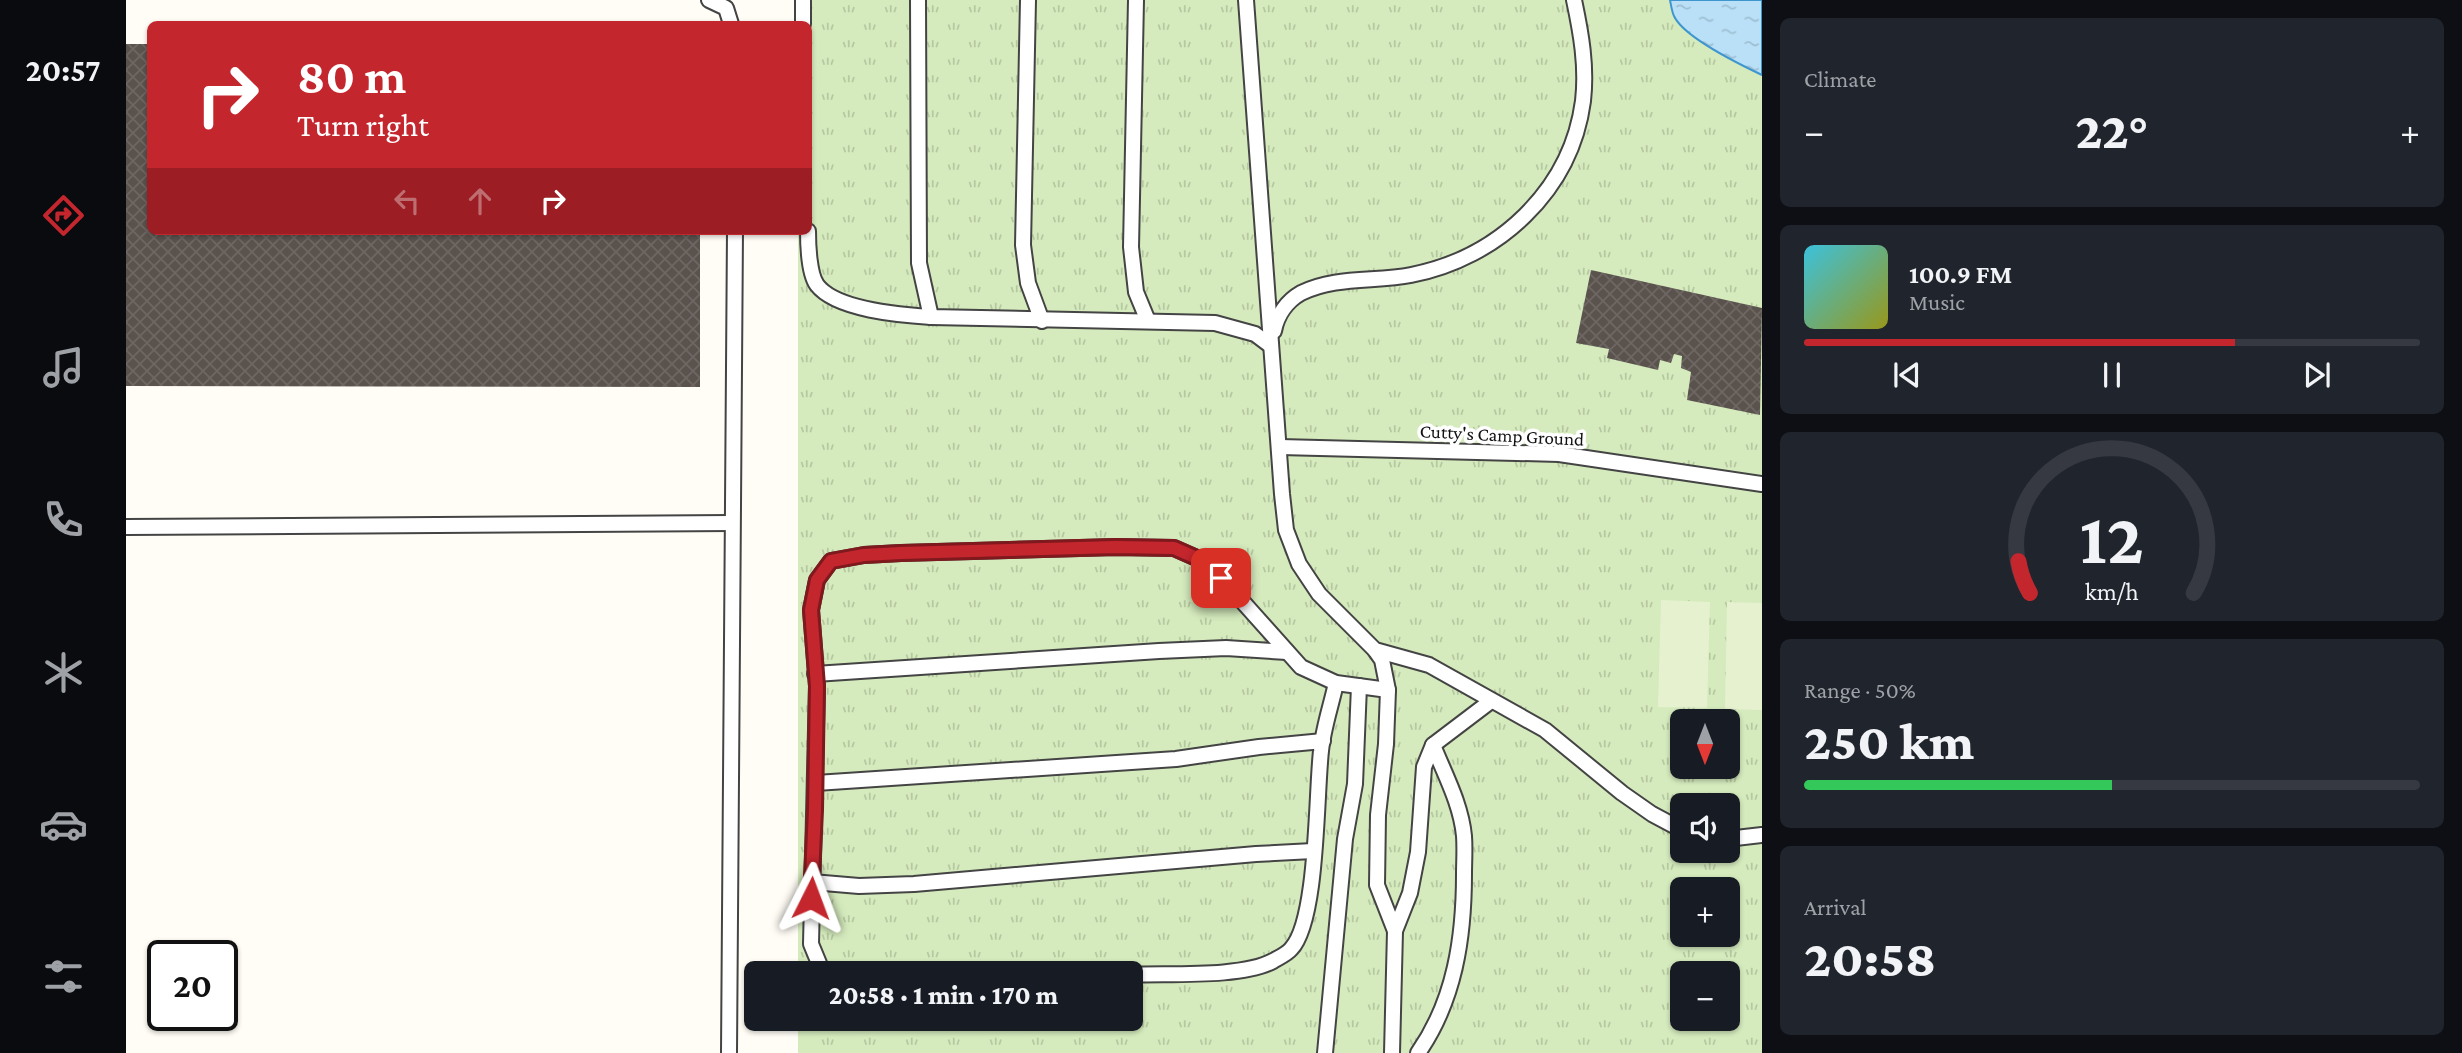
<!DOCTYPE html>
<meta charset="utf-8">
<style>
body{margin:0;font-family:"Crimson Pro",serif;background:#20242c;color:#f1f3f6;height:100vh;display:flex;flex-direction:column;font-size:26px;white-space:nowrap}
*{box-sizing:border-box;margin:0}
p{font-size:23px;color:#9ea1a6}
.icon{flex:none;width:38px;height:38px;fill:none;stroke:currentColor;stroke-width:2;stroke-linecap:round;stroke-linejoin:round}
.map{position:relative;flex:1;overflow:hidden}
.panel{display:flex;flex-direction:column;gap:18px;padding:18px;background:#0d0f14;width:700px}
.panel>*{flex:none}
.hud{position:absolute;left:21px;top:21px;width:665px;height:214px;border-radius:10px;box-shadow:0 2px 5px #0004;background:#c4262e;color:#fff;overflow:hidden}
.needle{width:46px;rotate:180deg}
.buttons{position:absolute;left:1544px;top:709px;display:grid;gap:14px}
.buttons a{display:grid;place-items:center;width:70px;height:70px;border-radius:10px;background:#171b24;box-shadow:0 2px 5px #0004;font-size:35px}
.speed{position:absolute;left:21px;top:940px;display:flex;gap:14px;font-size:35px;font-weight:700;text-align:center}
.speed>*{display:grid;place-content:center;width:91px;height:91px;border-radius:50%;background:#171b24;box-shadow:0 2px 5px #0004;line-height:1}
.speed .limit{border:4px solid #111;border-radius:10px;background:#fff;color:#111}
.pin{position:absolute;display:grid;place-items:center;width:60px;height:60px;color:#fff;margin:-30px;border-radius:14px;box-shadow:0 4px 10px #0006}
.me{position:absolute;width:77px;margin:-38px;rotate:3deg;stroke-linejoin:round;filter:drop-shadow(0 0 5px #0008)}
.turn{display:flex;align-items:center;gap:24px;height:147px;padding:0 35px;font-size:32px}
.turn .icon{width:91px;height:91px;stroke-width:2.5}
.turn b{display:block;font-size:49px;line-height:60px}
.lanes{display:flex;align-items:center;height:66px;padding:0 35px;background:#0003;justify-content:center;gap:35px;direction:ltr}
.lanes .off{opacity:.35}
.big{font-size:52px;font-weight:800;line-height:1.1}
.panel .widget{flex:1;display:flex;flex-direction:column;justify-content:center;gap:10px;min-width:0;padding:0 24px;border-radius:10px;background:#20242c}
.panel .dial{align-items:center;gap:0}
.dial svg{height:182px;overflow:visible;fill:none;stroke:#363941;stroke-width:7;stroke-linecap:round;text-anchor:middle}
.dial text{fill:#f1f3f6;stroke:none}
.song{display:flex;align-items:center;gap:21px}
.cover{width:84px;height:84px;border-radius:10px;background:linear-gradient(135deg,hsl(190 70% 55%),hsl(60 70% 35%))}
.played{height:7px;border-radius:4px;background:linear-gradient(90deg,#c4262e 70%,#363941 70%)}
.keys{display:flex;justify-content:space-around;direction:ltr}
.heat{display:flex;justify-content:space-between;align-items:center;font-size:38px;direction:ltr}
.charge{height:10px;border-radius:5px;background:linear-gradient(90deg,#34c759 50%,#363941 0)}
.trip{position:absolute;left:618px;top:961px;width:399px;height:70px;border-radius:10px;background:#171b24;box-shadow:0 2px 5px #0004;font-weight:800;line-height:70px;text-align:center}
main{display:flex;flex:1;min-height:0}
.tabs{display:flex;flex-direction:column;width:126px;justify-content:space-around;align-items:center;background:#090b0e;color:#9ea1a6}
.tabs .icon{width:49px;height:49px}
.tabs .on{color:#c4262e}
.tabs b{font-size:32px;color:#f1f3f6}
.map>svg:first-child{display:block}
.grass{fill:url(#grass-tufts);fill-rule:evenodd}
.pitch{fill:#e6f2cf}
.water{fill:url(#water-ripples);stroke:#3f96cf;stroke-width:2}
.building{fill:url(#building-cross-hatch)}
.lines{fill:none;stroke-linecap:round;stroke-linejoin:round}
.lane-casing{stroke:#444;stroke-width:18}
.lane{stroke:#fff;stroke-width:14}
.route-casing{stroke:#7f191e;stroke-width:18}
.route{stroke:#c4262e;stroke-width:12}
.labels{text-anchor:middle;dominant-baseline:central;stroke-width:7;stroke-linejoin:round;paint-order:stroke}
.street-label{font-size:19px;fill:#111;stroke:#fff}
</style>
<main>
<nav class="tabs">
<b>20:57</b>
<svg class="icon on" aria-label="directions" viewBox="0 0 24 24"><path d="M12 3l9 9-9 9-9-9zM9 14v-3h6M13 9l2 2-2 2"/></svg>
<svg class="icon" aria-label="music" viewBox="0 0 24 24"><path d="M9 18V5l10-2v13"/><circle cx="6" cy="18" r="3"/><circle cx="16" cy="16" r="3"/></svg>
<svg class="icon" aria-label="phone" viewBox="0 0 24 24"><path d="M5 4h4l2 5-3 2q2 4 5 5l2-3 5 2v4C11 20 4 13 5 4z"/></svg>
<svg class="icon" aria-label="climate" viewBox="0 0 24 24"><path d="M12 3v18M4 7l16 10M4 17L20 7"/></svg>
<svg class="icon" aria-label="car" viewBox="0 0 24 24"><path d="M5 17H2v-5l4-1 3-4h7l3 4 3 1v5h-3M9 17h6M6 11h13"/><circle cx="7" cy="17" r="2"/><circle cx="17" cy="17" r="2"/></svg>
<svg class="icon" aria-label="filters" viewBox="0 0 24 24"><path d="M4 7h16M4 17h16"/><circle cx="9" cy="7" r="2"/><circle cx="15" cy="17" r="2"/></svg>
</nav>
<div class="map">
<svg width="1636" height="1053" viewBox="0 0 1636 1053">
<defs>
<pattern id="grass-tufts" width="24" height="20" patternUnits="userSpaceOnUse" patternTransform="scale(1.75)"><rect width="24" height="20" fill="#d5ebbd"/><path d="M3 7l-1-3M5 7V3M7 7l1-3M15 17l-1-3M17 17v-4M19 17l1-3" fill="none" stroke="#b6c8a1"/></pattern>
<pattern id="water-ripples" width="26" height="14" patternUnits="userSpaceOnUse" patternTransform="scale(1.75)"><rect width="26" height="14" fill="#b9e0f7"/><path d="M2 4q2-2 4 0t4 0M15 11q2-2 4 0t4 0" fill="none" stroke="#9ebfd3"/></pattern>
<pattern id="building-cross-hatch" width="8" height="8" patternUnits="userSpaceOnUse" patternTransform="scale(1.75)"><rect width="8" height="8" fill="#5a524d"/><path d="M0 0l8 8M0 8l8-8" fill="none" stroke="#6d6662"/></pattern>
</defs>
<rect width="100%" height="100%" fill="#fffdf5"/>
<!-- grass -->
<path class="grass" d="M672,0h964v1053h-964v-34l332,-1v-45h-332v-742h10v-207zM1556,721h45v45h-45zM1556,805h45v45h-45zM1556,889h45v45h-45zM1556,973h45v45h-45z"/>
<!-- pitch -->
<g class="pitch">
<path d="M1535,600l49,2 -3,106 -49,-1z"/>
<path d="M1601,602l35,1v107l-37,-1z"/>
</g>
<!-- water -->
<path class="water" d="M1544,0h92v75c-21,-10 -78,-37 -88,-59 -2,-4 -3,-11 -4,-16z"/>
<!-- building -->
<g class="building">
<path d="M0,44h24v187h550v156l-574,-1z"/>
<path d="M1465,270l171,38 -2,107 -73,-15 4,-28 -10,-4 1,-12 -8,-2 -3,9 -11,-3 -2,10 -51,-12 2,-9 -33,-6z"/>
</g>
<g class="lines">
<defs>
<g id="lane">
<path d="M583,0l17,8 5,16"/>
<path d="M677,0v24"/>
<path d="M792,0l1,263 12,54"/>
<path d="M902,0l-5,245 5,38 14,38"/>
<path d="M1010,0l-5,247 5,45 12,29"/>
<path d="M1120,0l36,494 4,36 13,34 20,30 56,56 54,15 116,65 77,63 30,21 30,16"/>
<path d="M682,231c0,13 1,43 9,54 19,25 84,30 114,32l284,6 40,11 16,12"/>
<path d="M1148,331c3,-16 13,-30 27,-38 34,-17 74,-11 110,-18 87,-17 160,-84 172,-174 4,-35 -2,-68 -9,-101"/>
<path d="M1154,447l279,7 203,30"/>
<path d="M0,527l606,-4"/>
<path d="M1249,650l7,10 6,30 -2,54 -8,71 -1,70 18,46 -3,122"/>
<path d="M689,674l344,-23 67,-3 61,4"/>
<path d="M690,783l360,-24 83,-12 64,-6"/>
<path d="M1601,839l35,-4"/>
<path d="M686,882l47,4 55,-2 342,-30 57,-3"/>
<path d="M1269,931l15,-38 8,-41 6,-85 9,-22 58,-44"/>
<path d="M697,973l-12,-29 6,-258 -6,-76 6,-30 14,-19 33,-6 37,-2 215,-6 58,1 34,15 93,104 35,16 52,7"/>
<path d="M1004,975c37,-2 112,3 143,-14 5,-3 14,-7 18,-12 27,-28 25,-155 30,-198 2,-22 10,-45 15,-68"/>
<path d="M603,1053l6,-822"/>
<path d="M1199,1053l20,-214 10,-55 4,-98"/>
<path d="M1292,1053c37,-53 46,-116 46,-179 0,-12 1,-25 0,-38 -3,-32 -19,-61 -31,-91"/>
</g>
</defs>
<!-- lane casing -->
<use href="#lane" class="lane-casing"/>
<!-- lane -->
<use href="#lane" class="lane"/>
</g>
<g class="lines">
<defs>
<path id="route" d="M685,898l4,-88 2,-124 -6,-76 6,-30 14,-19 33,-6 37,-2 215,-6 58,1 34,15 13,15"/>
</defs>
<!-- route casing -->
<use href="#route" class="route-casing"/>
<!-- route -->
<use href="#route" class="route"/>
</g>
<g class="labels">
<!-- street labels -->
<g class="street-label">
<text transform="translate(1376 435) rotate(3)">Cutty's Camp Ground</text>
</g>
</g>
</svg>
<div class="buttons">
<a><svg class="needle" viewBox="-14 -14 28 28"><path d="M0-13l5 13h-10z" fill="#e53935"/><path d="M0 13l5-13h-10z" fill="#9ea1a6"/></svg></a>
<a><svg class="icon" aria-label="sound" viewBox="0 0 24 24"><path d="M4 9h4l5-4v14l-5-4H4zM17 9q2 3 0 6"/></svg></a>
<a>+</a>
<a>−</a>
</div>
<div class="speed"><div class="limit">20</div></div>
<div class="pin" style="left:1095px;top:578px;background:#d93025"><svg class="icon" aria-label="arrive" viewBox="0 0 24 24"><path d="M6 21V4h12l-3 4 3 4H6"/></svg></div>
<svg class="me" style="left:685px;top:898px" viewBox="-20 -20 40 40"><path d="M0-17L14 15 0 8-14 15z" fill="#c4262e" stroke="#fff" stroke-width="4"/></svg>
<div class="trip">20:58 · 1 min · 170 m</div>
<div class="hud">
<div class="turn"><svg class="icon" aria-label="right" viewBox="0 0 24 24"><path d="M7 20v-9h11M14 6l5 5-5 5"/></svg><div><b>80 m</b>Turn right</div></div>
<div class="lanes"><svg class="icon off" aria-label="left" viewBox="0 0 24 24"><path d="M17 20v-9H6M10 6l-5 5 5 5"/></svg><svg class="icon off" aria-label="ahead" viewBox="0 0 24 24"><path d="M12 20V5M6 11l6-6 6 6"/></svg><svg class="icon" aria-label="right" viewBox="0 0 24 24"><path d="M7 20v-9h11M14 6l5 5-5 5"/></svg></div>
</div>
</div>
<section class="panel">
<div class="widget"><p>Climate</p>
<div class="heat"><a>−</a><b class="big">22°</b><a>+</a></div>
</div>
<div class="widget">
<div class="song"><i class="cover"></i><div><b>100.9 FM</b><p>Music</p></div></div>
<div class="played"></div>
<div class="keys"><svg class="icon" aria-label="previous" viewBox="0 0 24 24"><path d="M18 5L8 12l10 7zM5 5v14"/></svg><svg class="icon" aria-label="pause" viewBox="0 0 24 24"><path d="M8 5v14M16 5v14"/></svg><svg class="icon" aria-label="next" viewBox="0 0 24 24"><path d="M6 5l10 7-10 7zM19 5v14"/></svg></div>
</div>
<div class="widget dial"><svg viewBox="0 0 100 80">
<path d="M14 69A42 42 0 1 1 86 69"/>
<path d="M14 69A42 42 0 0 1 9 55" stroke="#c4262e"/>
<text x="50" y="56" font-size="32" font-weight="700">12</text>
<text x="50" y="72" font-size="11">km/h</text>
</svg></div>
<div class="widget"><p>Range · 50%</p><b class="big">250 km</b><div class="charge"></div></div>
<div class="widget"><p>Arrival</p><b class="big">20:58</b></div>
</section>
</main>
